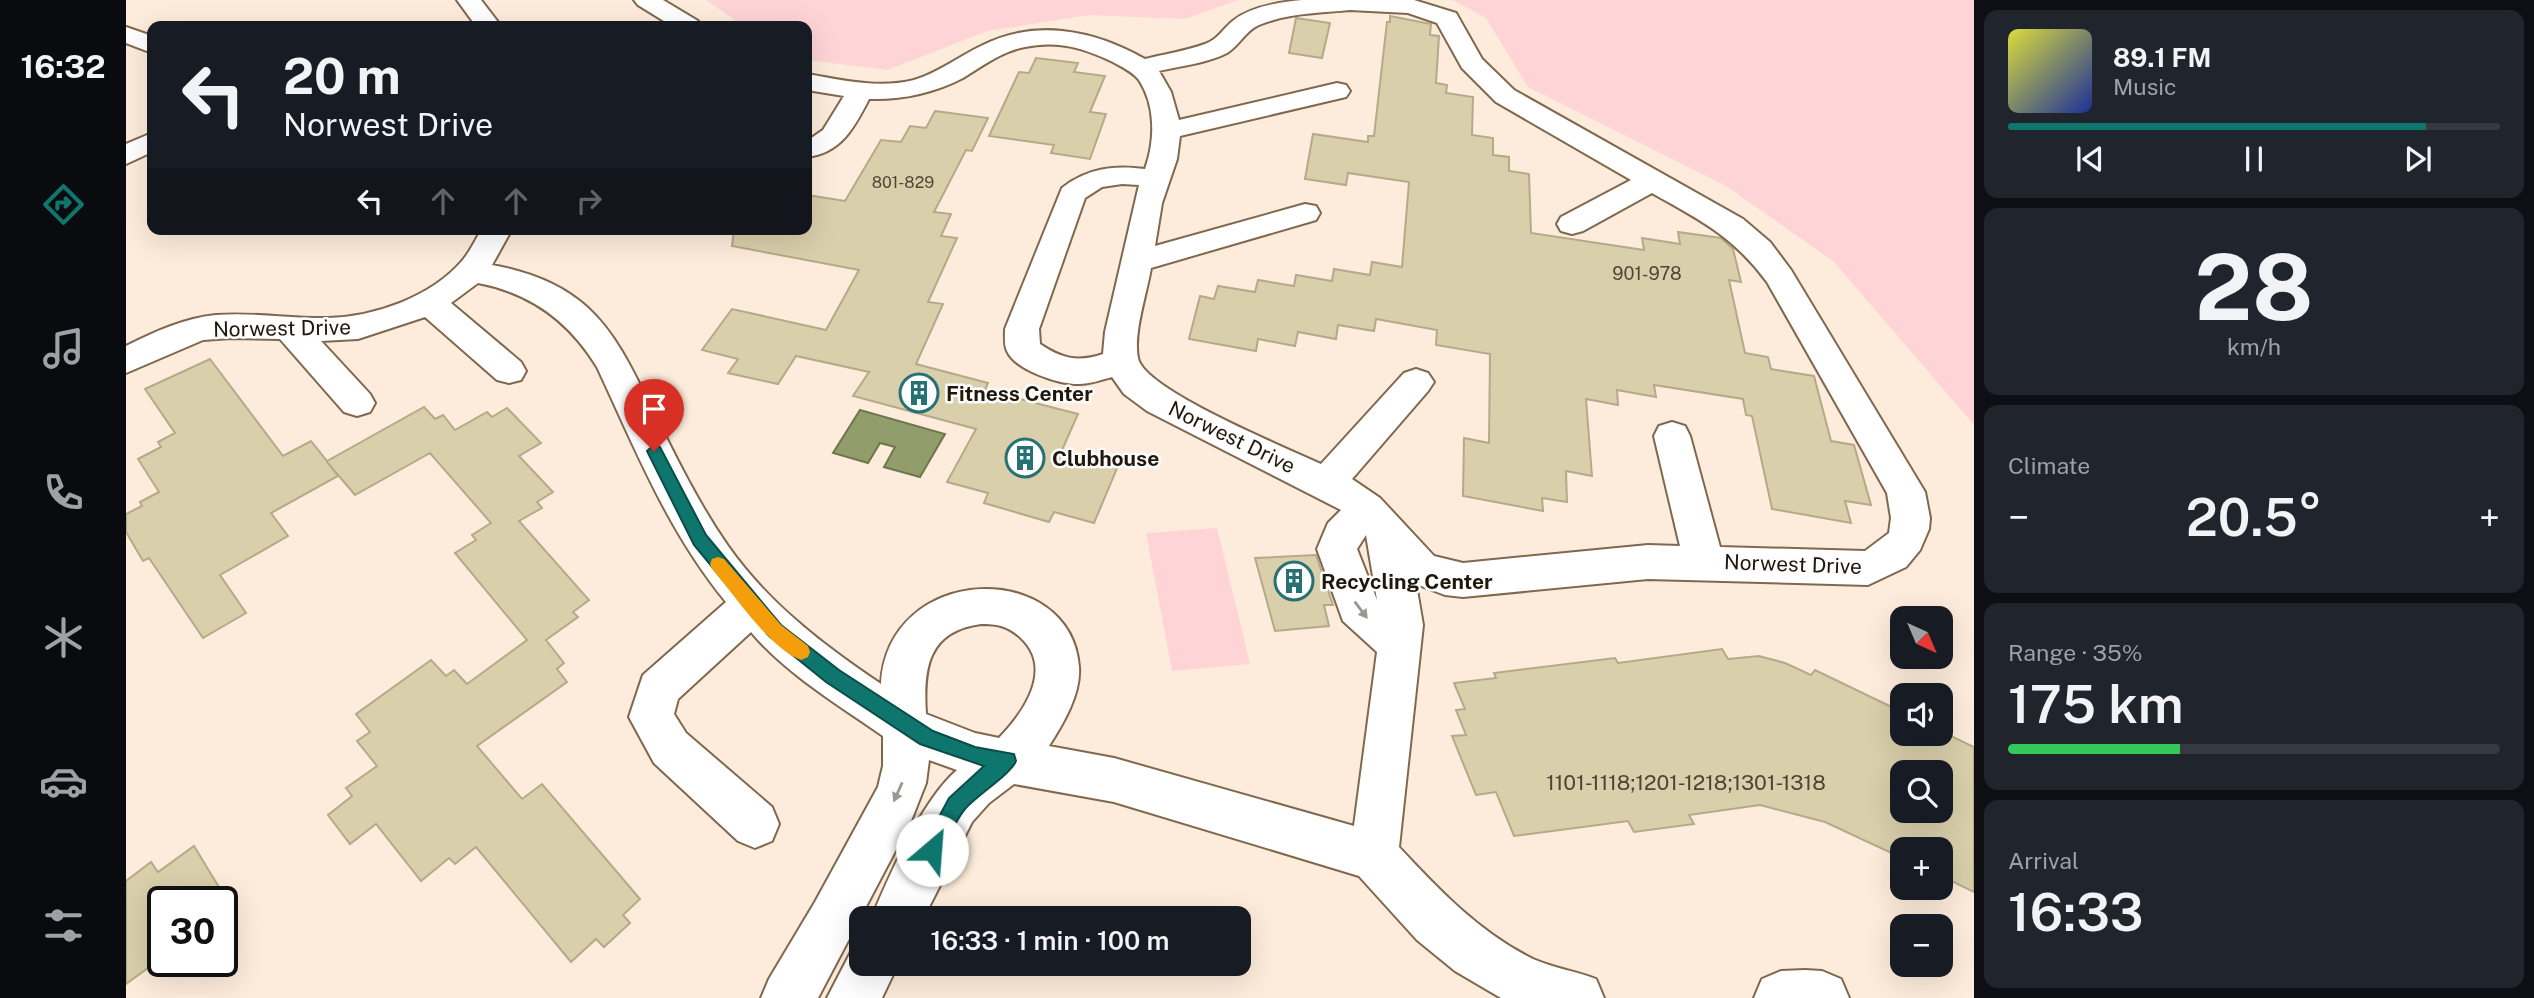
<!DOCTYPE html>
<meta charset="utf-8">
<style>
body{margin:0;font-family:"Public Sans",sans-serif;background:#20242c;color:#f1f3f6;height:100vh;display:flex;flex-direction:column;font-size:26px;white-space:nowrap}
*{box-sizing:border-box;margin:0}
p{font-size:23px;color:#9ea1a6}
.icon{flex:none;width:38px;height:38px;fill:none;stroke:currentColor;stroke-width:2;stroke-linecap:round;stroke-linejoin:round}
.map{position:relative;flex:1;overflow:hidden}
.details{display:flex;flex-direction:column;gap:10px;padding:10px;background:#0d0f14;width:560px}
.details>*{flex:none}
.guide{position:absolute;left:21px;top:21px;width:665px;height:214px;border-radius:14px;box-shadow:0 7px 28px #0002;background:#171b24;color:#f1f3f6;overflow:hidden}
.needle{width:46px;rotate:136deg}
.buttons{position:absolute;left:1764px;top:606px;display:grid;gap:14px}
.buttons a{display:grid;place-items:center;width:63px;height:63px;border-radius:14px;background:#171b24;box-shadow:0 7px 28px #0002;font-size:35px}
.speed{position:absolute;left:21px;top:886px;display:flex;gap:14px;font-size:35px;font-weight:700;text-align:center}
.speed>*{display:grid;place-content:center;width:91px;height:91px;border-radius:50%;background:#171b24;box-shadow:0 7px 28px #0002;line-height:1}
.speed .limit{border:4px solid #111;border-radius:10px;background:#fff;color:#111}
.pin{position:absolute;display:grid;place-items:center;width:60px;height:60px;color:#fff;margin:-72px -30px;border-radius:50% 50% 50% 0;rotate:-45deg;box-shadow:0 0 7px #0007}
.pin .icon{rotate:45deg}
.me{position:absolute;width:77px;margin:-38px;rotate:27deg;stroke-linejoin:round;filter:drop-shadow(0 0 5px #0008)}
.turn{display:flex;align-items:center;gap:24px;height:147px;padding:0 21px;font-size:32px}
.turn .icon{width:91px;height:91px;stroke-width:2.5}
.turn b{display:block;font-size:49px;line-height:60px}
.lanes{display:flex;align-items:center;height:66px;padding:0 21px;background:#0003;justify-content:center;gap:35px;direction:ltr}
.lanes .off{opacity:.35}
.big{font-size:52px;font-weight:600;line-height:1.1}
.details .tile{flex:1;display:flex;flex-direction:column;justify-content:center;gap:10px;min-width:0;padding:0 24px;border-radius:14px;background:#20242c}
.details .dial{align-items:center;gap:0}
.dial b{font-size:91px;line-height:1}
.song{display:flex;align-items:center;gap:21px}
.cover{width:84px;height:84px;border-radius:10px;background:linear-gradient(135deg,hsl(60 70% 55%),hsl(230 70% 35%))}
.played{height:7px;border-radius:4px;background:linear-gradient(90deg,#0f766e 85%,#363941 85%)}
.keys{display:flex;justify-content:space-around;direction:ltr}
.heat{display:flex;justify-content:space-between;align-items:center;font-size:38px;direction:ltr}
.charge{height:10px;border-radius:5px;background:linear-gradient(90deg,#34c759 35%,#363941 0)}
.trip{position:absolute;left:723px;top:906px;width:402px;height:70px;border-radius:14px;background:#171b24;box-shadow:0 7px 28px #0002;font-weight:600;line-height:70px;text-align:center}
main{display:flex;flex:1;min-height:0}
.dock{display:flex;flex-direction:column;width:126px;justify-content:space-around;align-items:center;background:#090b0e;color:#9ea1a6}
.dock .icon{width:49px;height:49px}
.dock .on{color:#0f766e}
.dock b{font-size:32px;color:#f1f3f6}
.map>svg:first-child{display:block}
.green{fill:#fed4d6}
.water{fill:#919e6b;stroke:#6f764e;stroke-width:2}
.building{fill:#d9cfab;stroke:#b4aa88;stroke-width:2;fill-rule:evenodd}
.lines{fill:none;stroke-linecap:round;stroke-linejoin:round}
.minor-casing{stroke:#80684e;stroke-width:4}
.minor{fill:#fff;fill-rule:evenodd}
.oneway{fill:#9b9792}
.route{fill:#0f766e;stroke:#0a4d48;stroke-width:2}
.slow{fill:#f59e0b}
.labels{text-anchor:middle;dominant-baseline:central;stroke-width:5;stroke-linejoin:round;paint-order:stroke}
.far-number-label{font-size:16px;fill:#4e4534}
.number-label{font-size:18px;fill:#4e4534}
.street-label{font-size:21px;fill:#20170c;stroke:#fdfdfd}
.poi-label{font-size:21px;font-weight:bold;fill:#20170c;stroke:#fdfdfd;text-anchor:start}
.near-number-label{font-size:21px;fill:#4e4534}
</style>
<main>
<nav class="dock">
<b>16:32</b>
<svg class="icon on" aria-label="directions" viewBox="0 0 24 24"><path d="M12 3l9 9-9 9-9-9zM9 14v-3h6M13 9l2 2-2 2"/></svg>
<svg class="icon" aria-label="music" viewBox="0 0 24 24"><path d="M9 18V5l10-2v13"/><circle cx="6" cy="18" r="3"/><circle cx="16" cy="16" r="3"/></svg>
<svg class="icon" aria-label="phone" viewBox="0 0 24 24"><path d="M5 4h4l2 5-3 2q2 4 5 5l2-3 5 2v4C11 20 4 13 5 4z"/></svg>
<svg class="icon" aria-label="climate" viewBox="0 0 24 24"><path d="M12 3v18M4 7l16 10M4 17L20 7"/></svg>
<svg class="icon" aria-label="car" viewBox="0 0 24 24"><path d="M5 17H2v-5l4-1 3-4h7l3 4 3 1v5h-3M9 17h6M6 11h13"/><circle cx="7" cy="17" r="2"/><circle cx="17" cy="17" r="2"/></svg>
<svg class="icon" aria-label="filters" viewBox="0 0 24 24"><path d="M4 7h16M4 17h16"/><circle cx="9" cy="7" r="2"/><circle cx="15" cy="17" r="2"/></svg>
</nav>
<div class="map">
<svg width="1848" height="998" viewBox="0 0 1848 998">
<rect width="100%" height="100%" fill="#fdecdb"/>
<!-- green -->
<g class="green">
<path d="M580,0h532l-53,19 -96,-4 -102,16 -99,39 -81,-10v-34h-64z"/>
<path d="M1327,0h521v425l-141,-164 -107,-75 -198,-99 -42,-69z"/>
<path d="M1091,528l33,136 -78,7 -26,-138z"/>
</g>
<!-- water -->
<path class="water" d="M734,410l85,24 -25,43 -36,-10 11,-20 -15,-4 -12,20 -35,-10z"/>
<!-- building -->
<g class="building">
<path d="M1264,16l41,8 -1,11 9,1 -3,47 11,2 -1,8 27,4 -1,38 21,3v17l16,2v14l20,3 2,59 113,17 -2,-12 38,6 -2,-12 43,6 12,11 8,33 -12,-2 16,73 23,4 3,12 43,7 17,65 23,4 17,60 -26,-4 6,22 -79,-14 -20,-93 -6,-1 -3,-16 -89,-14 2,12 -39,-7 1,15 -32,-6 6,77 -26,-5 1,31 -25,-4 1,13 -80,-15 1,-58 25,5 1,-89 -54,-9 1,-15 -61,-11 -2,12 -36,-6 -2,14 -38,-7 -3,14 -37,-7 -2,12 -67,-12 11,-43 14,3 4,-13 37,6 3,-12 36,6 2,-11 36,6 2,-12 36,6 2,-13 30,5 7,-85 -61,-9 -2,12 -41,-6 8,-45 55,8v-6h6l13,-114h3z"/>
<path d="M1170,18l34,5 -8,35 -33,-5z"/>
<path d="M910,58l42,5 -4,9 31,4 -15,36 16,2 -16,45 -39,-6 3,-8 -65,-9 30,-64 10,1z"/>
<path d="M809,111l53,7 -16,33 -6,-1 -32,62 17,2 -10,22 16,2 -29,64 15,2 -27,60 72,19 -3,7 93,24 -16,36 56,16 -24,57 -40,-11 -5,10 -65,-19 4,-10 -41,-11 29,-53 -123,-33 16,-24 -73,-16 -18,28 -50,-11 10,-14 -36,-9 30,-41 94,21 33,-60 -127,-24 2,-17h73v-34l38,6 36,-61 20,2 9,-16 16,2z"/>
<path d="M84,359l73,97 28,-15 16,20 97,-54 11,12 8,-4 12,15 32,-18 5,5 15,-9 34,35 -22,13 34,36 -16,10 5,6 -23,13 70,79 -16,12 5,5 -32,23 18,23 -7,6 10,13 -90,64 45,53 20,-15 98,115 -17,16 7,8 -26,24 -8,-8 -25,23 -95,-115 -21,17 -6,-6 -28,23 -45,-57 -26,20 -22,-29 24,-19 -6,-8 31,-22 -20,-25 13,-9 -14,-18 75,-54 15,16 8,-6 13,14 60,-44 -72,-87 21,-13 -4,-5 19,-12 -61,-70 -75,42 -28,-33 11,14 -67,37 17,23 -68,39 26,38 -43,25 -54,-80 -6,3 -17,-29v-18l16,-8 -2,-4 19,-10 -21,-33 23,-12 -3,-5 17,-9 -30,-44z"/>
<path d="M1190,555l17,50h-9l5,21 -54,5 -20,-73z"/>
<path d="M1596,649l6,10 31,-3 26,7 26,12 4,-5 87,42v21h39v-2l33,16v145l-33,-16v-27h-39v9l-77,-36 -65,-17 -71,10 5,9 -60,8 -6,-11 -114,15 -18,-44 -20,3 -24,-59 14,-1 -10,-25 9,-1 -11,-26 42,-5 -2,-5 121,-15 3,5zM1776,772h39v38h-39z"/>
<path d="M68,846l37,61 -9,6v-12h-59v56l-37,27v-103l25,-19 7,10z"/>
</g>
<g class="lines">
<defs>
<g id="minor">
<path d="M331,0h24l20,26h-25z"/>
<path d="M508,0h29l35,21 3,5h-29l-34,-21z"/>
<path d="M1176,0h112l42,13 26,46 32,31 229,129 27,23 21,28 134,222 5,26 -1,11 -9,21 -14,17 -38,18 -220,-6 -185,18 -18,-2 -29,-11 7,41 -24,222c41,44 80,85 134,112 20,9 43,12 63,20l8,19h-103l-46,-27 -38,-31 -58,-64 -245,-74 -100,-18 -25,19 -17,19 -49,97h-52c18,-43 51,-119 86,-149l-28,-10 -3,23 -15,38 -93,177h-57l8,-19 46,-77 63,-115 5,-21v-30c-43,-30 -98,-63 -132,-104l-73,67 -4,15 12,19 86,74 7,17 -7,17 -17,7 -17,-7 -84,-78 -25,-46 14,-42 83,-73c-58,-70 -91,-154 -129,-235 -28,-46 -66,-74 -119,-84l-27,20 70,59 5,9 -5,9 -12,3 -12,-3 -72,-63 -67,22 -37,2 49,53 5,9 -5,9 -13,4 -13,-4 -64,-73 -49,-1 -28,2 -77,33v-27c28,-14 58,-28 90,-31 38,-3 75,4 112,3 46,-1 103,-21 134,-57 8,-9 13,-21 20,-32h30l-20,36c34,6 70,19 96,43 30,28 47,67 65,103 23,46 45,92 75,135 40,57 96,100 153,138 7,-122 190,-125 198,-17 2,27 -16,57 -30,79l65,12 240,68 23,-174 -34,-31 -26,-72 11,-26 13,-13 -194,-99 -23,-17 -12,-17c-11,3 -22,7 -33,7 -19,1 -64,-14 -72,-33 -3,-6 -2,-15 -2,-22l57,-141c25,-20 53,-23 83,-19 10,-28 11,-63 -6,-89 -6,-8 -17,-13 -26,-18 -29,-14 -56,-22 -88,-15 -23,4 -42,19 -62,31 -29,15 -61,22 -94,21 -15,29 -28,54 -62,58v-16l16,-11 21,-34 -37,-6v-16c35,6 71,15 107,6 24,-7 44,-23 67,-34 55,-28 113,-16 164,13 20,-5 41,-8 60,-15 14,-5 18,-16 29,-24 18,-14 47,-18 68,-20zM1224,10l58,3 29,10 25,45 34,34 135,78 -70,37 -4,7 4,7 11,3 11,-3 69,-38c48,27 81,43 115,89l120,211 4,25 -2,15 -24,18 -145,-4 -30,-111 -5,-10 -13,-4 -13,4 -5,10 26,110 -32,-1 -185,18 -29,-7 -54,-58 -28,-19 76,-88 6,-9 -6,-9 -12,-4 -12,4 -83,91c-34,-16 -177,-74 -183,-106 -5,-25 9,-65 13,-90l165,-48 4,-7 -4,-7 -11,-2 -150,42 7,-43 15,-44 3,-23 166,-39 4,-6 -4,-6 -9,-2 -158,37 -8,-28 -12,-21c21,-5 49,-8 68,-18 13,-8 18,-22 32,-28 29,-12 60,-12 91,-15zM996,184l17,1 -34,147 -2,22c-26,9 -42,4 -63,-10l-1,-15 46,-131 17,-11zM1240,535l11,65 -20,-51zM855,624c17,0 27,2 40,14 33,31 3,74 -22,100l-24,-5 -49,-19c-3,-46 2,-83 55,-90z"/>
<path d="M0,27l26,9v17l-26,-10z"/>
<path d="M26,133v19l-26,12v-20z"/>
<path d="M735,943v21h37l-16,34h-55l27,-52z"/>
<path d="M1679,970l17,1 19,8 8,19h-95l8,-19 19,-8z"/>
</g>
</defs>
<!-- minor casing -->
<use href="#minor" class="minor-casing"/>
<!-- minor -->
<use href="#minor" class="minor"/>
</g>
<!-- one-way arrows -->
<defs><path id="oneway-solid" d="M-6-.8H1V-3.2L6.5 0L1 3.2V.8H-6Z" transform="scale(1.75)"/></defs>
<g class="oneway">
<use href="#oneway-solid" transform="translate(1235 610) rotate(53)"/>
<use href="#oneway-solid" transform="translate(772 792) rotate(114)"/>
</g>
<!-- route -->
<path class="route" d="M528,445l6,2 46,88 75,90 58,45 94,61 42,16 39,7 2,7c-5,13 -39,34 -51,48 -11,13 -18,33 -26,49l-7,3 -7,-3 -3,-8 3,-7 24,-45 35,-32 -64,-22 -94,-62 -57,-46 -75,-91 -47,-94z"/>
<!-- slow -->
<path class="slow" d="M592,557l6,2 57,66 27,21 2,6 -2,5 -7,3c-32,-12 -66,-65 -89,-91l-2,-5 2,-5z"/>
<!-- icons -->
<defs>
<symbol id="building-ring" viewBox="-11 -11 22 22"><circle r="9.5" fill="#fdfdfd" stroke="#267173" stroke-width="1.5"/><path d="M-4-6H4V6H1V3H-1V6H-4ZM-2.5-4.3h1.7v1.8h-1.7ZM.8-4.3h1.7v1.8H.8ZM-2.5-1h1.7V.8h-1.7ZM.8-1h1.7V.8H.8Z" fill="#267173"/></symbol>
</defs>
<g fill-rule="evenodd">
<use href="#building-ring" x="771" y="371" width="44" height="44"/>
<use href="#building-ring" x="877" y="436" width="44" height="44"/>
<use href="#building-ring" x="1146" y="559" width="44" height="44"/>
</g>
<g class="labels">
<!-- far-number labels -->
<g class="far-number-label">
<text x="777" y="182">801-829</text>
</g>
<!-- number labels -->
<g class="number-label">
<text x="1521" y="273">901-978</text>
</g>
<!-- street labels -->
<g class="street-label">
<text transform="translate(156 328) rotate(-1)">Norwest Drive</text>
<text transform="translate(1106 437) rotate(26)">Norwest Drive</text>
<text transform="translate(1667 564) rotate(2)">Norwest Drive</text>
</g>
<!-- poi labels -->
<g class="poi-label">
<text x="820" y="393">Fitness Center</text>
<text x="926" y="458">Clubhouse</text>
<text x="1195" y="581">Recycling Center</text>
</g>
<!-- near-number labels -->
<g class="near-number-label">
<text x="1560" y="782">1101-1118;1201-1218;1301-1318</text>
</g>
</g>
</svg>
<div class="buttons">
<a><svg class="needle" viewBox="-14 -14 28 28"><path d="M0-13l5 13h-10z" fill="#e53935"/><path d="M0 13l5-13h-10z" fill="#9ea1a6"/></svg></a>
<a><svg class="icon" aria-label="sound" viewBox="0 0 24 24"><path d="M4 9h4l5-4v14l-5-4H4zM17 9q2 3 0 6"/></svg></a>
<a><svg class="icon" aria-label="search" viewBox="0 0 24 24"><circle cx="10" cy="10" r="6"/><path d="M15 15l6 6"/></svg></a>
<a>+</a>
<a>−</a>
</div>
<div class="speed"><div class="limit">30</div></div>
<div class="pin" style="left:528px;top:451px;background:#d93025"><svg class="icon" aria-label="arrive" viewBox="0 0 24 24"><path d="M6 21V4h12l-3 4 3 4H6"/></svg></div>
<svg class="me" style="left:806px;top:850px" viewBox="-20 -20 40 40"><circle r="19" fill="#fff"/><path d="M0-13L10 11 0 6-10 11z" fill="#0f766e"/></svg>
<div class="trip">16:33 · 1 min · 100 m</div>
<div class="guide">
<div class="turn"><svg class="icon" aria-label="left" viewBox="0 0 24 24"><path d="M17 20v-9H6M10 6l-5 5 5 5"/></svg><div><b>20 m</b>Norwest Drive</div></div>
<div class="lanes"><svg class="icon" aria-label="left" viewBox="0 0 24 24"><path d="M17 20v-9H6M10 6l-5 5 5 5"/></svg><svg class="icon off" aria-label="ahead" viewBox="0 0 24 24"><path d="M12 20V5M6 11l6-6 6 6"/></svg><svg class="icon off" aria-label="ahead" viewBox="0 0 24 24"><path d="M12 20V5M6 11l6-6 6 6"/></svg><svg class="icon off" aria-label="right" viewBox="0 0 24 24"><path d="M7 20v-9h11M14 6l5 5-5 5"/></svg></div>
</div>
</div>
<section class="details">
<div class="tile">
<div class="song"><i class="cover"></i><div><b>89.1 FM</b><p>Music</p></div></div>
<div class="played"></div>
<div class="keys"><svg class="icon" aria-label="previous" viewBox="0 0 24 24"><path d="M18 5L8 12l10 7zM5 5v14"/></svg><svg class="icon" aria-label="pause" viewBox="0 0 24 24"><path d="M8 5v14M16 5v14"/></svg><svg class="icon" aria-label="next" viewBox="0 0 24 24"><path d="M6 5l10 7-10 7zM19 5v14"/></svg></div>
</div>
<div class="tile dial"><b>28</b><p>km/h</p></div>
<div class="tile"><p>Climate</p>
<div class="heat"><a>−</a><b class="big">20.5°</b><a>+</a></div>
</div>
<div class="tile"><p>Range · 35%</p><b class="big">175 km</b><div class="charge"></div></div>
<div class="tile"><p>Arrival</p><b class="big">16:33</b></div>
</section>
</main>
